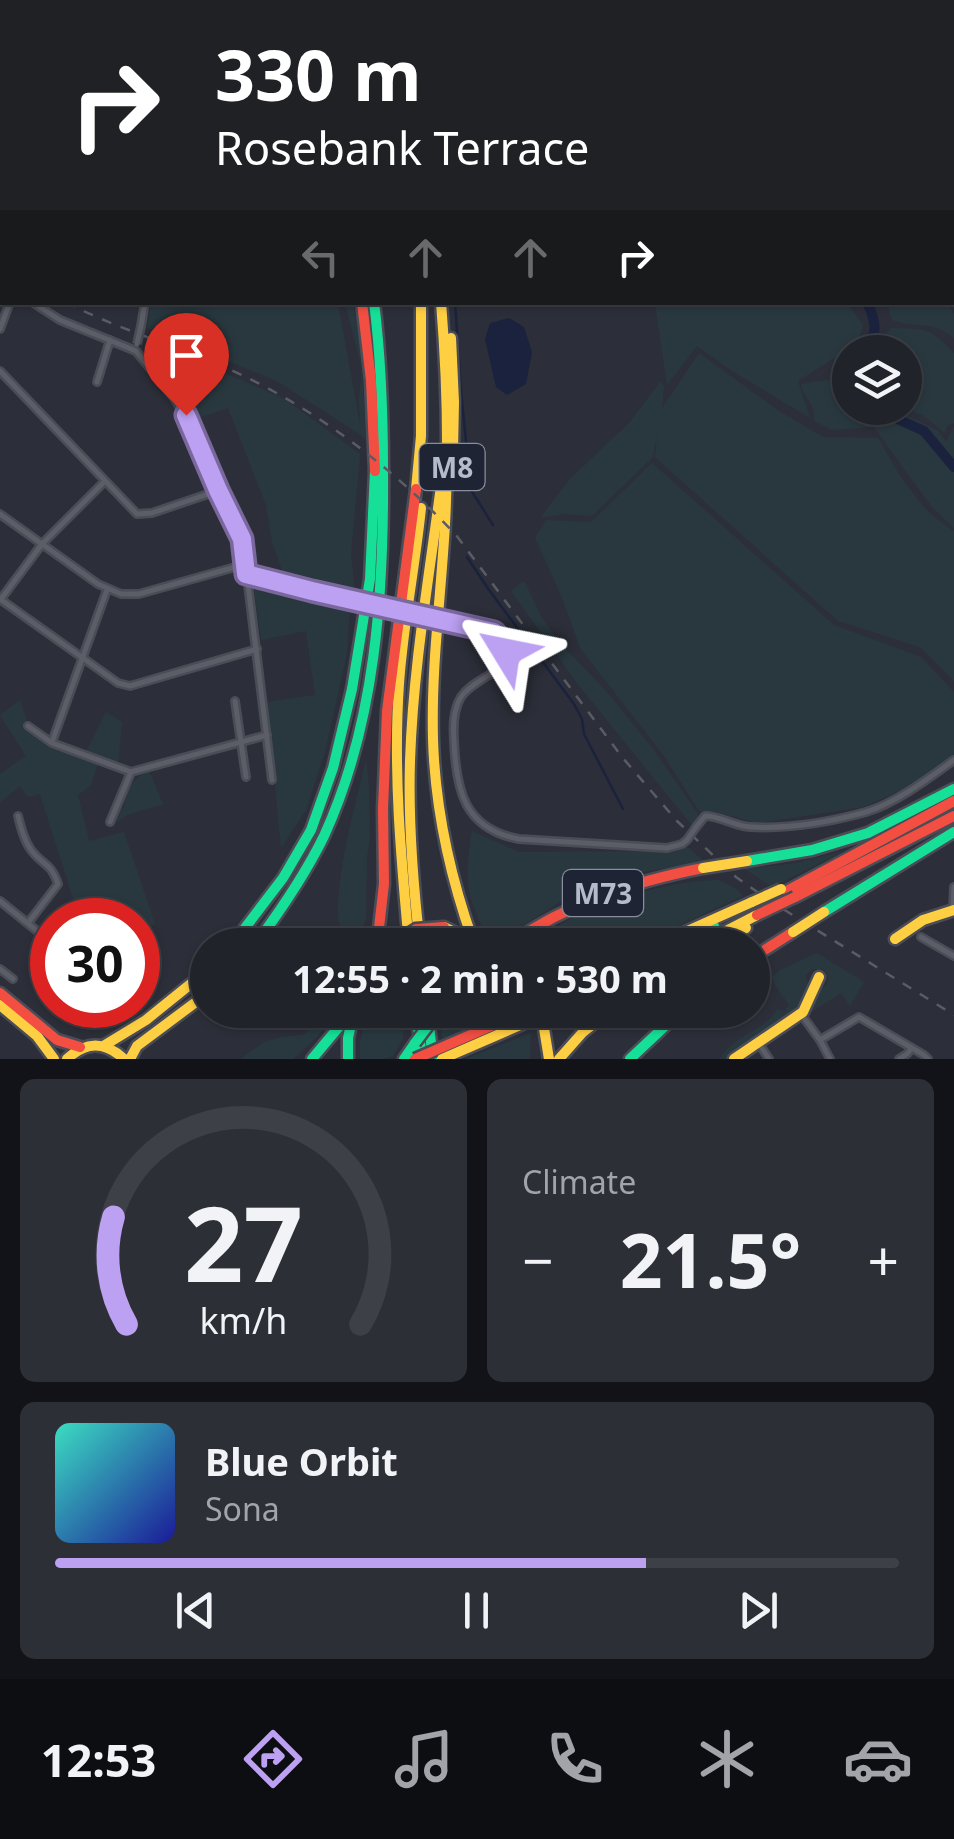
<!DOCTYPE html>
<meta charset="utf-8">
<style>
body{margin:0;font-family:"Noto Sans",sans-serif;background:#2d2f37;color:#f1f3f6;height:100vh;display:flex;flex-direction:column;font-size:38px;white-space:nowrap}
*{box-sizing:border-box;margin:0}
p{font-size:32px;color:#a2a4a9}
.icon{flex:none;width:55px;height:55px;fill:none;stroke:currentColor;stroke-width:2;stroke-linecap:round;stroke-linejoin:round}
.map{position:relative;height:1059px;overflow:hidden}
.sheet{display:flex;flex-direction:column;gap:20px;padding:20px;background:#121318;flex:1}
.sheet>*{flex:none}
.top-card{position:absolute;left:0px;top:0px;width:955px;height:305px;box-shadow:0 2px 8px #0004,0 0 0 2px #3e4047;background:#202124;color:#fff;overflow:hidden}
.controls{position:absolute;left:832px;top:335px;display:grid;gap:20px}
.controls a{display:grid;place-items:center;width:90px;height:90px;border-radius:50%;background:#21232b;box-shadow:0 2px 8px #0004,0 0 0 2px #3e4047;font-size:50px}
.speed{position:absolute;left:30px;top:898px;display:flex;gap:20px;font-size:50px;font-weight:700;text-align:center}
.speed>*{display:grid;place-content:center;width:130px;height:130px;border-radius:50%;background:#21232b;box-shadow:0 2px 8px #0004,0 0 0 2px #3e4047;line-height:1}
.speed .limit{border:15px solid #d22;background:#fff;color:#111}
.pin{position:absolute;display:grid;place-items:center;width:85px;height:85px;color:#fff;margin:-102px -42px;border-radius:50% 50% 50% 0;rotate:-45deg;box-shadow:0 0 10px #0007}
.pin .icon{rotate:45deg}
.me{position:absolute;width:110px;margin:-55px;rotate:305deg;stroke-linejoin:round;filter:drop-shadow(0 0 8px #0008)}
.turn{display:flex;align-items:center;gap:35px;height:210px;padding:0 50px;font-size:45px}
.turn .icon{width:130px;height:130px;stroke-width:2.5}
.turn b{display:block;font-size:70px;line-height:85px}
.lanes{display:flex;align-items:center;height:95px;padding:0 50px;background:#0003;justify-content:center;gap:50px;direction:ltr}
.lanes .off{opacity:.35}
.big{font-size:75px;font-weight:700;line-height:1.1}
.sheet .tile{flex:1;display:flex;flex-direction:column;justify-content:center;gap:15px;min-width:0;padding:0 35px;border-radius:15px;background:#2d2f37}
.sheet .dial{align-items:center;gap:0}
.dial svg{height:260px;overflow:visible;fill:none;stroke:#3e4047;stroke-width:7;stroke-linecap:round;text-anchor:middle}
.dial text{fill:#f1f3f6;stroke:none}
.song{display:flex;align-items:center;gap:30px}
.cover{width:120px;height:120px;border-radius:15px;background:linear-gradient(135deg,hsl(170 70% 55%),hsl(240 70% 35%))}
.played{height:10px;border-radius:5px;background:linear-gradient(90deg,#bca0f2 70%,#3e4047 70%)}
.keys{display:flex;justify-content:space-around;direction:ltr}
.heat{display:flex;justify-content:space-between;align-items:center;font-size:55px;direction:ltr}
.sheet .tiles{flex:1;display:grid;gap:20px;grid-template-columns:1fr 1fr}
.tile:last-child{grid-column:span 2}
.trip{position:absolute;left:190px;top:928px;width:580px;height:100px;border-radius:50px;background:#21232b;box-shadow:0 2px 8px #0004,0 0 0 2px #3e4047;font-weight:700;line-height:100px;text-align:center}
.tab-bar{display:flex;height:160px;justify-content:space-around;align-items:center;background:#0d0e11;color:#a2a4a9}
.tab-bar .icon{width:70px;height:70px}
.tab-bar .current{color:#bca0f2}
.tab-bar b{font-size:45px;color:#f1f3f6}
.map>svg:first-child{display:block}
.green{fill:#29383f}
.water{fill:#1b223d}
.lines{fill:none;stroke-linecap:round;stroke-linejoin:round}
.stream{stroke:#1b223d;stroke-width:2.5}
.river{stroke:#1b223d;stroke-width:10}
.street-casing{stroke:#4a4c56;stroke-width:10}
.fast-casing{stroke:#4a4c56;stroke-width:15}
.slow-casing{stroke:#4a4c56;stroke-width:15}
.jam-casing{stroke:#4a4c56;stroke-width:15}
.street{stroke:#5c5e67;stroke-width:5}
.fast{stroke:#16e098;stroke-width:10}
.slow{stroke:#ffcf43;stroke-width:10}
.jam{stroke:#f24e42;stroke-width:10}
.rail{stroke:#5a5c65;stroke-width:2.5;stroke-dasharray:10 10;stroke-linecap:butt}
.street-bridge-casing{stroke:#4a4c56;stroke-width:10;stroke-linecap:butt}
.fast-bridge-casing{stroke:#494b55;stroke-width:15;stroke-linecap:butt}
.slow-bridge-casing{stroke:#494b55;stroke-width:15;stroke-linecap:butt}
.jam-bridge-casing{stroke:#494b55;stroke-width:15;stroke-linecap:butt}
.street-bridge{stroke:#5c5e67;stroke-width:5}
.fast-bridge{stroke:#16e098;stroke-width:10}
.slow-bridge{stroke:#ffcf43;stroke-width:10}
.jam-bridge{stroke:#f24e42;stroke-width:10}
.route-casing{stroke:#7a689d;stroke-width:25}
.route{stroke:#bca0f2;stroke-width:18}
.labels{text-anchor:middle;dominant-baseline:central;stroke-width:10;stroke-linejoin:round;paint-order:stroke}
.shield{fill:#1f2434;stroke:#898d9d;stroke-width:2.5}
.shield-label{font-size:28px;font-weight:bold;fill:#b6baca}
</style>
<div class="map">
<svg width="954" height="1059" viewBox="0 0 954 1059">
<rect width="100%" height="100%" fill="#2c2f39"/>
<!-- green -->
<g class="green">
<path d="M953,202l1,99 -4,7 4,6v24c-24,-19 -37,-9 -62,-18l-4,-12 4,-5 60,-1z"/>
<path d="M151,303h187l22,122 -1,-27 3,-29 -17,-66h8l8,46 5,93 -5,-7 -84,-54 -130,-53z"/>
<path d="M655,303h192l16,22 -5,18 -60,38 12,37 -81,-49 -32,-23 -30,39z"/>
<path d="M891,328c36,1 38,-1 63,25v70l-7,3 -2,7 -21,-17 -19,-8v-56h-34z"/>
<path d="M144,339l139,59 77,56 -9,99 4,41 -69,-12 -14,-40 -6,-37 -38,-97 -33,11z"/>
<path d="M699,353l80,58 44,26 55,1c20,35 40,72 76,93v150l-34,-34 -82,-26 -183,-164 2,-23 -4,23 -61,59 -29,-2 -23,4 29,-38 60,-57 32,-42 3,6 -2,21z"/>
<path d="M832,379l18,8v21h41l46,22 9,12 8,-16v102l-22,-21 -58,-80 -42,3 -18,-9c1,-19 -9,-20 -13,-37z"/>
<path d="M652,463l182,162 87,32 33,35v66l-33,24 -58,25 -105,16 -46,-12h-13l-35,-55 -84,-108 -18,-51 -27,-59 11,-18 45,2z"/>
<path d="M524,581l18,37 18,25 46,48 47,58 45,65v6l-7,4 -114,-141 -66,-92z"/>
<path d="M253,582l97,24 -3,47 -22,99 -19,58 -25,38 -14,-146 48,-7 -9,-64 -45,9z"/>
<path d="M20,700l7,21 -4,8 29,20 46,14 -7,22 -13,10 11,46 35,-9 31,92 -17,7v-11h-58l-40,-126 -12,3 -8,-11 -20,16v-28l26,-18 -26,-41z"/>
<path d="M106,712l16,10 -4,42 -32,-12z"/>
<path d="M366,760l3,26 1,51 -3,20 -1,61 -10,27h-17c4,-19 -2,-22 -1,-38 2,-49 17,-100 28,-147z"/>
<path d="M149,771l14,33c-16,6 -35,7 -48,20l5,-14 5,-4c-2,-15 10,-29 24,-35z"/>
<path d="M472,831l47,21 151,-1 18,-4 16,14 -71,13 -71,27 -71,44c-24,-48 -28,-61 -19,-114z"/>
<path d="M847,850l-75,37 -27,-18 51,-6z"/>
<path d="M719,880l18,9 6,7 -107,49h-37l-3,-4 -6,4h-65c19,-10 37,-23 56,-31 43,-19 91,-33 138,-34z"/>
<path d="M817,953l47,29 -14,24 -9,-13 -34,22 9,-23c11,-6 17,-12 7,-23h-11l-6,6 3,15 -9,21 -71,48h-9c12,-24 45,-27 57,-50l7,2 5,-6 -14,-20 -3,-8 8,-7z"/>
<path d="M323,1010h14l-20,27 -24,22h-53l24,-17 17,-5 22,-2 11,-11z"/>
<path d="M371,1010h33l-1,28 -10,18 -10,3h-23c-2,-17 3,-34 11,-49z"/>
<path d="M439,1010h72l-69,29z"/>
<path d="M531,1033l-1,26h-65z"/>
</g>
<!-- water -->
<path class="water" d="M509,318l15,9 8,25 -6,32 -19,11 -11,-8 -11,-48 5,-16z"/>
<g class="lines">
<!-- stream -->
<g class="stream">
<path d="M455,302l6,90 10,98 22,35"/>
<path d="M467,557l22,33 85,114 8,15 2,15 39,75"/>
</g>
<!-- river -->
<g class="river">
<path d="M675,2l1,-2"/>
<path d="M862,352c17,-18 15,-28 5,-50"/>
<path d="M850,368l-9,15 9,11"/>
<path d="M873,408l51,23 30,36"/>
</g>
<defs>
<g id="street">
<path d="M0,282l2,2"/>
<path d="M32,302l28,18 76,31 38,47 19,32 24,60 26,54 29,236"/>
<path d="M141,326l4,-24"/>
<path d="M0,329l10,-27"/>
<path d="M0,371l137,143 15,-1 65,-22"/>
<path d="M97,382l13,-42"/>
<path d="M0,514l98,70 23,10h18l107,-30"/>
<path d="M247,574l92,22"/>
<path d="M0,599l118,84 12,3 127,-37"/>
<path d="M1,599l41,-55 62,-62"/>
<path d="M469,627c16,3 41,6 37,29 -3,17 -34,24 -45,41 -8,13 -8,29 -7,44 2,49 10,88 65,98l148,9 15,-4 5,-4"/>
<path d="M235,701l11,76"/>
<path d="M28,726l24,17 79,29 136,-37"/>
<path d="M52,742l55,-152"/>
<path d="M18,816c3,12 6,24 13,34 12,16 19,11 27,34l-30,39"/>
<path d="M110,822l21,-50"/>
<path d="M696,827l9,-11c16,0 29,10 45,11 37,2 80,-5 116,-15 30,-9 63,-34 88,-52"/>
<path d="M0,901l52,42"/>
<path d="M953,910l1,-23"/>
<path d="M921,937l33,19"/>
<path d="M0,969l13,10"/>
<path d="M801,1014l19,26 39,-23 65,38 4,4"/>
<path d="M820,1040l10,19"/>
<path d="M758,1042l11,17"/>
<path d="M899,1059l8,-5 5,-6"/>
</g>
<g id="fast">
<path d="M236,0l1,2"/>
<path d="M246,0l1,2"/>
<path d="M0,128l2,-6"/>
<path d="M747,861l65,-11 56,-17 86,-44"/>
<path d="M824,912l130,-80"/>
<path d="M232,945l51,-67 28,-48 22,-62 19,-79 18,-110 5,-108"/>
<path d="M255,945c26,-35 50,-70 69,-109 52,-113 60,-244 59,-367 0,-56 -2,-111 -9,-167"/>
<path d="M675,945l39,-19"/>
<path d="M416,1010l6,49"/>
<path d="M427,1010l6,49"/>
<path d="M312,1059l41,-49"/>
<path d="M348,1059v-21l5,-22"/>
<path d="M404,1059l11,-16"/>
<path d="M630,1059l52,-49"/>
</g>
<g id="slow">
<path d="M354,0l1,2"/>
<path d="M53,2l1,-2"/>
<path d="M441,302c6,74 8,148 4,222 -4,72 -14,143 -12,215 2,69 17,137 40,202"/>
<path d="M451,338l3,64 -1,49"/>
<path d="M416,489l5,-53v-134"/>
<path d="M444,927l31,15"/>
<path d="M895,939l28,-19 31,-10"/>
<path d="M409,945c-8,-87 -16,-174 -10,-261 4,-59 16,-117 22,-176"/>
<path d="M420,945c-7,-61 -12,-123 -10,-184 3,-92 19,-184 31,-275"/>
<path d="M656,945l96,-43"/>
<path d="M699,945l58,-30"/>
<path d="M719,945l27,-17"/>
<path d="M0,1005l37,31 17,23"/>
<path d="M541,1010l8,49"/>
<path d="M105,1045l41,-25 62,-50"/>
<path d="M67,1059c19,-18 38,-18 57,0"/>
<path d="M130,1059l7,-13 71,-53"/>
<path d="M559,1059l24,-27 28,-22"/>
<path d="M734,1059l69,-47 16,-35"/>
</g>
<g id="jam">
<path d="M333,0l1,2"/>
<path d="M362,302l9,79 4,90"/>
<path d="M785,892l169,-91"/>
<path d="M795,897l159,-81"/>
<path d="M377,945l7,-61 -1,-75 4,-98 29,-222"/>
<path d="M508,945c60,-42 124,-63 195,-77"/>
<path d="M752,958l41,-26"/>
<path d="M0,993l57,47 23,7"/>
</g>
</defs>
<!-- street casing -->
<use href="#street" class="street-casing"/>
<!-- fast casing -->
<use href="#fast" class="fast-casing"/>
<!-- slow casing -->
<use href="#slow" class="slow-casing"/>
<!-- jam casing -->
<use href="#jam" class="jam-casing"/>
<!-- street -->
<use href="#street" class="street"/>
<!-- fast -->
<use href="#fast" class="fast"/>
<!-- slow -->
<use href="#slow" class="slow"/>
<!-- jam -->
<use href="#jam" class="jam"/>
<!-- rail -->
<g class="rail">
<path d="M0,261l2,2"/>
<path d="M66,302c52,28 110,43 163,67 86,39 163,98 227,166l166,222 55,64 59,56 34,24 184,114"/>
</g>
<defs>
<g id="street-bridge">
<path d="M137,344l4,-18"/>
<path d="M339,596l130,31"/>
<path d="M687,840l9,-13"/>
</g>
<path id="fast-bridge" d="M415,1043l25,-33"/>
<g id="slow-bridge">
<path d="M703,868l44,-7"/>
<path d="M752,902l29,-13"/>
<path d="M793,932l31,-20"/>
<path d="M442,1059l113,-49"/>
</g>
<g id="jam-bridge">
<path d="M757,915l38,-18"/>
<path d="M392,944l24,-15 28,-2"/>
<path d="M415,1059l113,-49"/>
</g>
</defs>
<!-- street-bridge casing -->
<use href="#street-bridge" class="street-bridge-casing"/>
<!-- fast-bridge casing -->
<use href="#fast-bridge" class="fast-bridge-casing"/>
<!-- slow-bridge casing -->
<use href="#slow-bridge" class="slow-bridge-casing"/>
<!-- jam-bridge casing -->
<use href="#jam-bridge" class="jam-bridge-casing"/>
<!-- street-bridge -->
<use href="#street-bridge" class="street-bridge"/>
<!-- fast-bridge -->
<use href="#fast-bridge" class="fast-bridge"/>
<!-- slow-bridge -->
<use href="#slow-bridge" class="slow-bridge"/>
<!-- jam-bridge -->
<use href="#jam-bridge" class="jam-bridge"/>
</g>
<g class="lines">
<defs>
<path id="route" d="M186,415l32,75 24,49 4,35 66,17 182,41 10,11 2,9"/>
</defs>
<!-- route casing -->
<use href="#route" class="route-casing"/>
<!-- route -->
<use href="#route" class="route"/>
</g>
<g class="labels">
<!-- shield labels -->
<g class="shield">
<rect x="419.5" y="444" width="65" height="46" rx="8"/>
<rect x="563" y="870" width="80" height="46" rx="8"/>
</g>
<g class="shield-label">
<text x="452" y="467">M8</text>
<text x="603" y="893">M73</text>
</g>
</g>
</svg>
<div class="controls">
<a><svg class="icon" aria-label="layers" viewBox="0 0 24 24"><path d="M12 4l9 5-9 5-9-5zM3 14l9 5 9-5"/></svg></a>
</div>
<div class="speed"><div class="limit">30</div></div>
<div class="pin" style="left:186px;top:415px;background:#d93025"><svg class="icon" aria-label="arrive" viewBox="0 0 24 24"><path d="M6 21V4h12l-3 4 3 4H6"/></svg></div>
<svg class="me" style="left:506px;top:652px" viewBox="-20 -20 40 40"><path d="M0-17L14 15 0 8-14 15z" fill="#bca0f2" stroke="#fff" stroke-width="4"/></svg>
<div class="trip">12:55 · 2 min · 530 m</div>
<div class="top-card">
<div class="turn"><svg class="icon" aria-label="right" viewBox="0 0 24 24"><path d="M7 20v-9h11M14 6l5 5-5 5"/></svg><div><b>330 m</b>Rosebank Terrace</div></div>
<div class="lanes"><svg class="icon off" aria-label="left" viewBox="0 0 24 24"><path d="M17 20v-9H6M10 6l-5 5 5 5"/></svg><svg class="icon off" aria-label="ahead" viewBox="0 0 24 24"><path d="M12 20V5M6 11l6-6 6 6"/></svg><svg class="icon off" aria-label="ahead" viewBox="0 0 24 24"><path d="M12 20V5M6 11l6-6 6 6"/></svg><svg class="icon" aria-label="right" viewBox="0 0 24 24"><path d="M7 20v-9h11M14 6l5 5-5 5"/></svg></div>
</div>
</div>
<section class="sheet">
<div class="tiles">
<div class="tile dial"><svg viewBox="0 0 100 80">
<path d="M14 69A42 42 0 1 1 86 69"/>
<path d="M14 69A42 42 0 0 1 10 36" stroke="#bca0f2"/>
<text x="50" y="56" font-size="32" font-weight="700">27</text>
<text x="50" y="72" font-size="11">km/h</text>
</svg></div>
<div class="tile"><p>Climate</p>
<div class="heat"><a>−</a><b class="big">21.5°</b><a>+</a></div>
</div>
<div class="tile">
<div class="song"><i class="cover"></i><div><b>Blue Orbit</b><p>Sona</p></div></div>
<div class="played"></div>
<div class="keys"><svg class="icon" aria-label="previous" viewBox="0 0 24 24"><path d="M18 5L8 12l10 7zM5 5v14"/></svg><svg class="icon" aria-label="pause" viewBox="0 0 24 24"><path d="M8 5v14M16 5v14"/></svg><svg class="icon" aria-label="next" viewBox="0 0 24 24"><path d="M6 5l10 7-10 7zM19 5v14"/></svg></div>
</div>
</div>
</section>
<nav class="tab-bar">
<b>12:53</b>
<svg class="icon current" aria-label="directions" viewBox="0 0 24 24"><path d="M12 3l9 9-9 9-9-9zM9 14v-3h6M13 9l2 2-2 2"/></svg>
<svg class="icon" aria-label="music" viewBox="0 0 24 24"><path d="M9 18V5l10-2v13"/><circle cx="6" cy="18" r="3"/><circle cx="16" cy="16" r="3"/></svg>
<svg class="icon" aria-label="phone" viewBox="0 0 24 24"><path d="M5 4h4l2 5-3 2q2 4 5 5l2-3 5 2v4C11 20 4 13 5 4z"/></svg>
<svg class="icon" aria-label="climate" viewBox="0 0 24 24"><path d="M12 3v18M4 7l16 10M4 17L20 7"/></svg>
<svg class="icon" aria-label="car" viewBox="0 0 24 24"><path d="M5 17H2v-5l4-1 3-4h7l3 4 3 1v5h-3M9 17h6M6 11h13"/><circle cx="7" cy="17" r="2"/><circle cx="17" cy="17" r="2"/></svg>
</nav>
